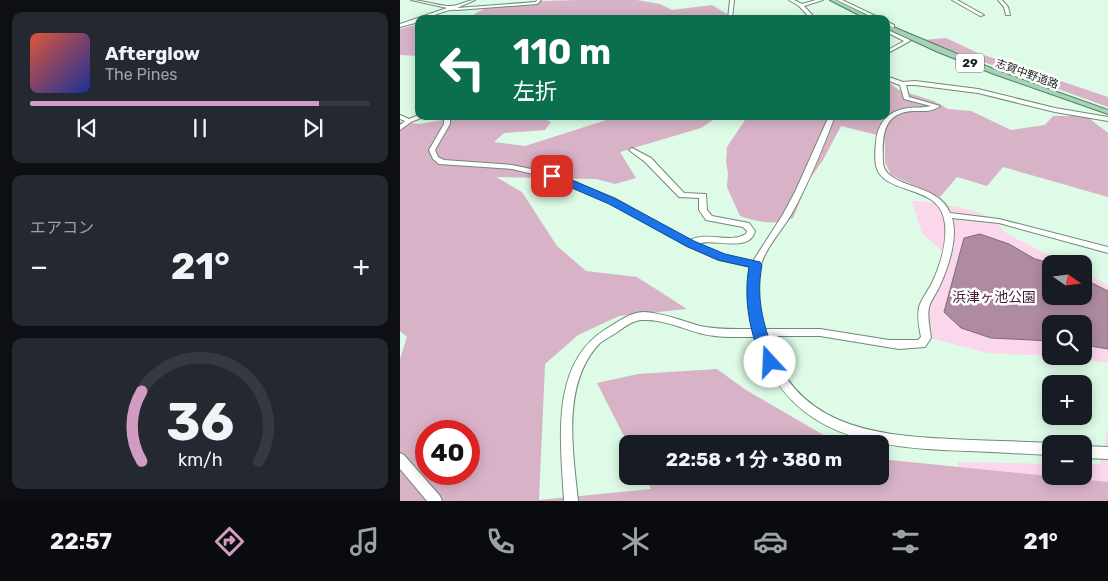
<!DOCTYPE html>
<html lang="ja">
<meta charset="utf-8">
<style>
body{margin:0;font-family:Rubik,"Noto Sans JP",sans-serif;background:#242831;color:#f1f3f6;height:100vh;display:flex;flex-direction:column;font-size:19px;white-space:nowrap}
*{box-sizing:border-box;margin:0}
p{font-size:16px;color:#9ea1a6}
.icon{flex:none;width:28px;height:28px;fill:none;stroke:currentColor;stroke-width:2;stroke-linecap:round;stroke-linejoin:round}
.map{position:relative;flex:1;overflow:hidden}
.drawer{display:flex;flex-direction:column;gap:12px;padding:12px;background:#0d0f14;width:400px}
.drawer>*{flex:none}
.guide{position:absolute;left:15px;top:15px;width:475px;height:105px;border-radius:10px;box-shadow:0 2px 12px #0003;background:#0b6e4f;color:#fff;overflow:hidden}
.needle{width:32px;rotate:104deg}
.fabs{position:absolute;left:642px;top:255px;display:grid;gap:10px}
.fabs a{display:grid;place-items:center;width:50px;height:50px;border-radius:10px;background:#171b24;box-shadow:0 2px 12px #0003;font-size:25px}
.speed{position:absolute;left:15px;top:420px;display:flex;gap:10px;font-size:25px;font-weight:700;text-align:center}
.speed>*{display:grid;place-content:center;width:65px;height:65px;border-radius:50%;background:#171b24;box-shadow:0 2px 12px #0003;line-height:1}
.speed .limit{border:8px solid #d22;background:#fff;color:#111}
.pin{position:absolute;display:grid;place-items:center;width:42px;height:42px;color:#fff;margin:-21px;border-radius:10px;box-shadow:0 2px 8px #0006}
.me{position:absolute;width:55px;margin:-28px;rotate:340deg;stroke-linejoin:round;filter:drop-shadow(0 0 4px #0008)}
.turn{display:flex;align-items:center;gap:18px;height:105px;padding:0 15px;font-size:22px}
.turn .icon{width:65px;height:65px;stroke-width:2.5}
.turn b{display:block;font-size:35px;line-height:42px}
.big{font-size:38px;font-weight:700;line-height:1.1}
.drawer .card{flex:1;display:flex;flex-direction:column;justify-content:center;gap:8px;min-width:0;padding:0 18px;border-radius:10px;background:#242831}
.drawer .dial{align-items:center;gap:0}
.dial svg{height:130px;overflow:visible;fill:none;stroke:#363941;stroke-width:7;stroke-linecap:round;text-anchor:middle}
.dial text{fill:#f1f3f6;stroke:none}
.song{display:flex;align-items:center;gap:15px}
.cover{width:60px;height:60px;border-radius:8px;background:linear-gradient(135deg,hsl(10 70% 55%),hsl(230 70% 35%))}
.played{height:5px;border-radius:2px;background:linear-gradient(90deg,#d29bc2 85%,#363941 85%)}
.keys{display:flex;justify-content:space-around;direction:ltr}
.heat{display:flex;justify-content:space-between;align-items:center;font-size:28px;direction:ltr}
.trip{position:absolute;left:219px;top:435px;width:270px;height:50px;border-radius:10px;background:#171b24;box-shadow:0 2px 12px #0003;font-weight:700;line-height:50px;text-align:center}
.tabs{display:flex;height:80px;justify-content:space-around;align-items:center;background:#090b0e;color:#9ea1a6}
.tabs .icon{width:35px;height:35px}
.tabs .selected{color:#d29bc2}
.tabs b{font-size:22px;color:#f1f3f6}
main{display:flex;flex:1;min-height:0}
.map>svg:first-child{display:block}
.green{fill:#fbd7eb}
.forest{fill:#d8b2c7;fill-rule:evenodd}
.water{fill:#ae8b9f;stroke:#806b77}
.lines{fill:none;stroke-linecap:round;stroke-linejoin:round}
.minor-casing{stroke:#6f8a77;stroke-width:2}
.major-casing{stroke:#4f8161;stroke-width:2}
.minor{fill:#fff;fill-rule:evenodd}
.major{fill:#a8d2b7;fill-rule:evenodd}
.route{fill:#1a73e8;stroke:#114b97}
.labels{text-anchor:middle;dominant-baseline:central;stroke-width:5;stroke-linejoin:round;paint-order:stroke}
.far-street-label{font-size:11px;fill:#16211a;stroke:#fff}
.shield{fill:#fff;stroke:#5c645f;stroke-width:1}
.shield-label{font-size:12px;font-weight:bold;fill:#16211a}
.park-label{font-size:14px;fill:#471937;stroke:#fff}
</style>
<main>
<section class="drawer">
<div class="card">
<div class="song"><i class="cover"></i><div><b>Afterglow</b><p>The Pines</p></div></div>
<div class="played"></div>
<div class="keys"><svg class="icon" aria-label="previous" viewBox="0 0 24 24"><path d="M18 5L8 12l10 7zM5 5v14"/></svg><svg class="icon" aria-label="pause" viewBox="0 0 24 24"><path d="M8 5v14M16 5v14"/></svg><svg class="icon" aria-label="next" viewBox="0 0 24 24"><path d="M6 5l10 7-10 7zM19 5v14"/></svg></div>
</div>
<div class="card"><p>エアコン</p>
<div class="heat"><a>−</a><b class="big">21°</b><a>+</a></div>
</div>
<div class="card dial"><svg viewBox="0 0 100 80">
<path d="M14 69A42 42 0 1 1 86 69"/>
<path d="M14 69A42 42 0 0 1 14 26" stroke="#d29bc2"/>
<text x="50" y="56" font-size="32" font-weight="700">36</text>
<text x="50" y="72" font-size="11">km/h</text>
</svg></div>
</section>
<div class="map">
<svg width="708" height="501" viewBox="0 0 708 501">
<rect width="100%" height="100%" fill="#ddfbe6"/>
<!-- green -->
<g class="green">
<path d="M512,201c17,0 66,8 79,17 7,4 10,12 17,16 19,11 40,20 59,30h-16v32h33v-24l24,13v78l-54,-7h30v-32h-33v32l-63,-3 -58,-15 -3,-29 21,-52 -26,-24z"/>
<path d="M708,427v74h-149l-1,-39 93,2v12h33v-12h16z"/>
</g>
<!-- forest -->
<g class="forest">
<path d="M177,0h60l23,4 12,6 40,-5 23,14h-263v-2c11,-17 84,-16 105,-17z"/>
<path d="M19,24v32l-19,-1v-26z"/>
<path d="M546,38l32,15 130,44v10l-185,-67z"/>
<path d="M486,81l13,9 35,11 14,8 23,2 40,19 34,-5 8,-9h33l22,17v64l-105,-30 -16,19 -30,-9 -17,20 -49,-22 -6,-13v-25l-44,-11 -18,34 -14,20 -16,38c-17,8 -35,4 -53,-2l-13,-29 1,-14 -2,-11 1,-15 20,-30 139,-1z"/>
<path d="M66,116h71l14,6 -6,8 -41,3 -10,9 31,4 94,-30h100l-18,12 -81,24 16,26 -21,6 -19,-5 -100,-2 26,15 35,54 29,25 51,6 50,32 -68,7 -41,19 -33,29 -6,136 112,-11 -6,-13h235v-17l228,23v19h-708v-142l7,-22 -7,-6v-209l20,2zM26,431h43v43h-43z"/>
<path d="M317,369l29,21 93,54h-211l-31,-61 41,-9z"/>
</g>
<!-- water -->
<path class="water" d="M580,234l29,10 26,15 19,5h-3v32h33v-17l24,12v58l-24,-4v-21h-33v17l-60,-3 -30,-10 -17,-16 20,-74z"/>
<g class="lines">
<defs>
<g id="minor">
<path d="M11,0c12,0 31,7 40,6 9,0 15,-6 24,-6l-18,8 79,-6 1,-2h4l-4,4 -80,6c-13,-2 -25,9 -38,9v3l-19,5v-3l47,-16z"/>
<path d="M330,0h4l-2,19h-4z"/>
<path d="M389,0h5l8,4 14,-4h7l-19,6 12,13h-5l-12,-13z"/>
<path d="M437,0h5l40,19h-6z"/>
<path d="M552,0h5l27,15 -4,1z"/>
<path d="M598,0h4l6,7 2,8h-4l-2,-8z"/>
<path d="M486,21l8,4v2h-4l-4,-3z"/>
<path d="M486,29l24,11v1l-24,13v-3l18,-10 -18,-9z"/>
<path d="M486,76l17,6 12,-1 63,8 77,19 53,9v4l-53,-9 -77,-19 -63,-8h-9l3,12 31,9c-8,6 -16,5 -26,5 -32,1 -32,26 -31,51 1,27 56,20 67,51l49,6 109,28v6l-109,-30 -47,-5c6,19 -3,47 -11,65 -3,8 -9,15 -12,24 -2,10 1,21 2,31l-6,9 -26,2 -79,-13h-54c29,90 103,99 185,103 34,2 67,2 100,4v12c-28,-1 -55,-3 -83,-4 -93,-3 -181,-12 -212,-114 -19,0 -39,1 -57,-4 -18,-5 -37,-14 -56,-13 -10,0 -19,7 -27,13 -5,3 -11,6 -16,10 -39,40 -27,108 -22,158h-14c-3,-58 -15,-137 42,-172 12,-7 24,-17 38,-17 20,1 38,9 56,14 18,4 36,3 54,3 -6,-21 -8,-41 -3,-62l-32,-7 -32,-14 -77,-43 -60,-25 -38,-9 -73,-5 -6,-5 -4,-9 15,-26v-4l-3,-4h6l3,4v4l-15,26 3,7 6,3 68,5 43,9 61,25 74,41c19,-9 38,4 56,-6l1,-3 -4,-4 -37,-7 -7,-10v-12l-20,-1 -34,-35 -16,-12 3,-2 2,1 17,9 33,35 22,1 1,16 5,6 37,7 6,8c-5,23 -43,6 -58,13l27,12 29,5 29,-45 13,-24 34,-76h6c-13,34 -26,67 -44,99 -10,17 -26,33 -31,53 -6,20 -2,41 4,61h56l69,11h29l3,-3c-2,-10 -4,-20 -2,-30 3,-9 9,-16 13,-24 8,-17 15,-40 13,-59 -4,-42 -61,-27 -69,-58 -1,-7 -1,-16 0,-23 1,-20 13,-33 33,-35 7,-1 15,0 22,-2l-27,-7 -4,-14 -14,-5z"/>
<path d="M0,115l9,4 10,-4 7,1 -15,6 -11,8v-5l5,-4 -5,-2z"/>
<path d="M684,446l24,1v12l-24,-1z"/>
<path d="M0,453l4,2 36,41 2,5h-15l-27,-32z"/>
</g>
<g id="major">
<path d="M430,0h6l38,19h-7z"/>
<path d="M486,24l112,47 110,39v4l-114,-40 -56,-22 -52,-24z"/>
</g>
</defs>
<!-- minor casing -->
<use href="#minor" class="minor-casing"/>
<!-- major casing -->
<use href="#major" class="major-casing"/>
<!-- minor -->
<use href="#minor" class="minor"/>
<!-- major -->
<use href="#major" class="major"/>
</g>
<!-- route -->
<path class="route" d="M149,173h7l60,26 78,42 31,13 35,8 2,3c-7,37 3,63 15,97l-2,4 -5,2 -5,-2c-15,-29 -22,-67 -16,-99l-31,-7 -32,-14 -77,-42 -60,-26z"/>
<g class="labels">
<!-- far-street labels -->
<g class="far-street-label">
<text transform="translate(627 74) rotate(20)">志賀中野道路</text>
</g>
<!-- shield labels -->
<rect class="shield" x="556" y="53.5" width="28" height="19" rx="4"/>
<g class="shield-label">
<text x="570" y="63">29</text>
</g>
<!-- park labels -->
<g class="park-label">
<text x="594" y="297">浜津ヶ池公園</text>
</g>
</g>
</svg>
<div class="fabs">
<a><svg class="needle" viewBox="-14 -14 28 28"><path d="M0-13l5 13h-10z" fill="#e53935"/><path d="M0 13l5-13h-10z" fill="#9ea1a6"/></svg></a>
<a><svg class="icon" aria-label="search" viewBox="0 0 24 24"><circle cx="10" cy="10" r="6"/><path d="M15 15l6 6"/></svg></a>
<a>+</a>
<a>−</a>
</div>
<div class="speed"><div class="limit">40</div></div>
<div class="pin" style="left:152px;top:176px;background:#d93025"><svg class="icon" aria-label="arrive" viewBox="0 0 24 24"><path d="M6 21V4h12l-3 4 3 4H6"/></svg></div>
<svg class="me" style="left:370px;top:362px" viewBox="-20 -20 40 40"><circle r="19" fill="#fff"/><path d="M0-13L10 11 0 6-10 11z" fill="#1a73e8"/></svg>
<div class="trip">22:58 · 1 分 · 380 m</div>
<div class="guide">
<div class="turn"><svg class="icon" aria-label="left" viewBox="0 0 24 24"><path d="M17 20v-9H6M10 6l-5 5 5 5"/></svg><div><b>110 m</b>左折</div></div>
</div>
</div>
</main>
<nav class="tabs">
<b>22:57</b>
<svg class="icon selected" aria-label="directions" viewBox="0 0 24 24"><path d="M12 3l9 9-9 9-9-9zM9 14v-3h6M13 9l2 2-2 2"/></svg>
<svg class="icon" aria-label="music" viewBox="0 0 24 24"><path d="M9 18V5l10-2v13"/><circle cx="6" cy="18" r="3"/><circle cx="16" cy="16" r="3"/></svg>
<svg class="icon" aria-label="phone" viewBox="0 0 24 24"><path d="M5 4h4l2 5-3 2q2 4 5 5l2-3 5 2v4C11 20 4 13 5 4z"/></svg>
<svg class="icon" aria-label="climate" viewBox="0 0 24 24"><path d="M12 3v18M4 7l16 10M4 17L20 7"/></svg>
<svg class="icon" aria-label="car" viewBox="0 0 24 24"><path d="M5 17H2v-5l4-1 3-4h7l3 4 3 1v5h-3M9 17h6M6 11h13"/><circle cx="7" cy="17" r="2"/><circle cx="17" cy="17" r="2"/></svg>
<svg class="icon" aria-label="filters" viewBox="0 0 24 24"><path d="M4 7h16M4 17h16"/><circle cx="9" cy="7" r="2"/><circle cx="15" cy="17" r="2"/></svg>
<b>21°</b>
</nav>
